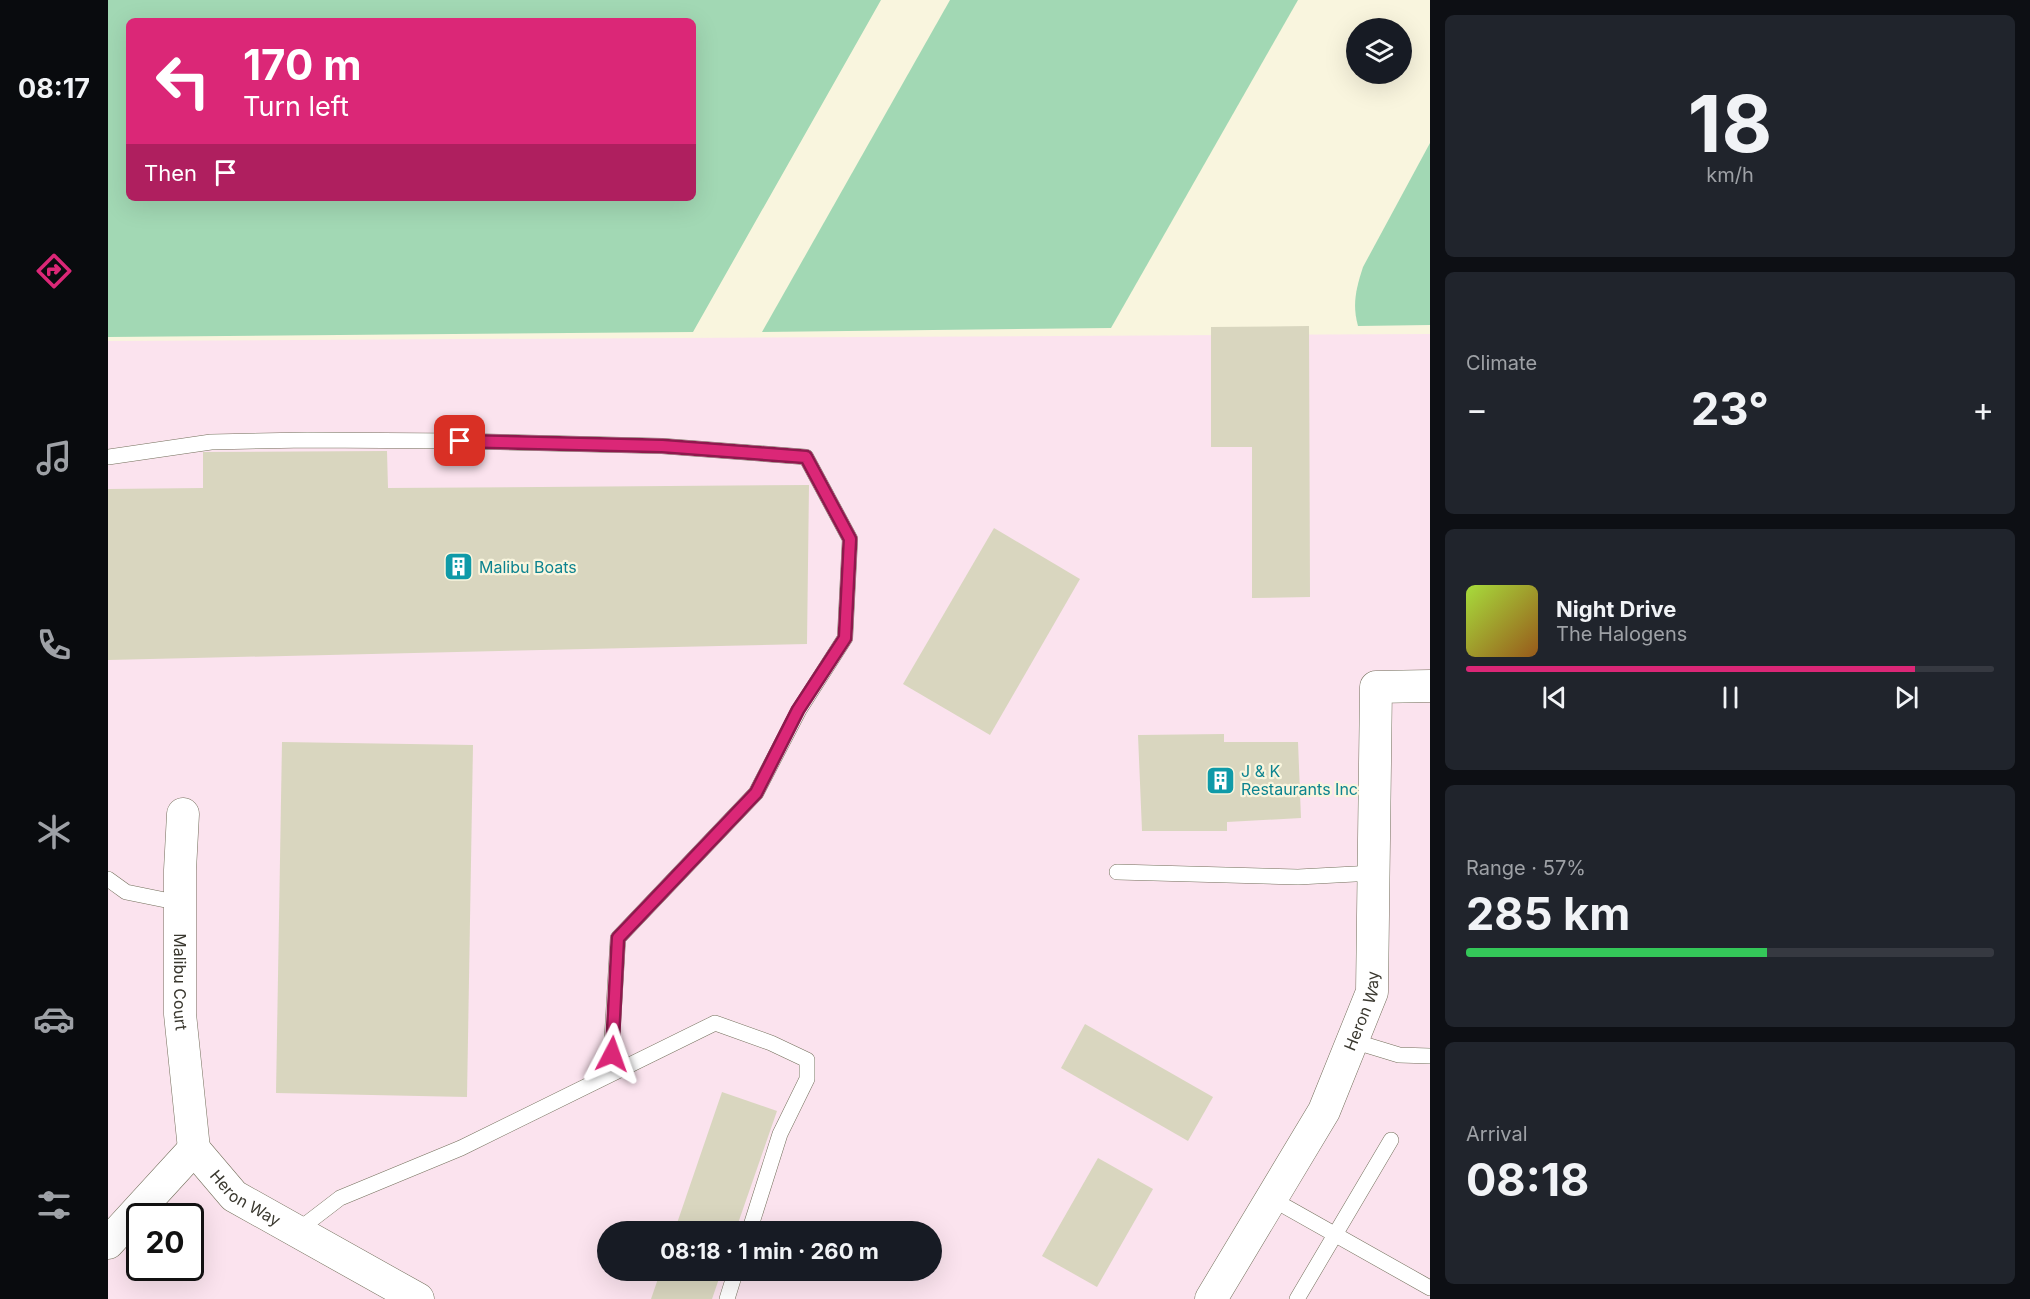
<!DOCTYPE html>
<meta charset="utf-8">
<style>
body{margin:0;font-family:Inter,sans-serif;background:#20242c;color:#f1f3f6;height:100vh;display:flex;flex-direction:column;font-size:22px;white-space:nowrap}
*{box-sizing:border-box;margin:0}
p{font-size:20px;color:#9ea1a6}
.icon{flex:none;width:33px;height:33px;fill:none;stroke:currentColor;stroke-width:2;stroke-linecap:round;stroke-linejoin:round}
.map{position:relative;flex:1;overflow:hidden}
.sheet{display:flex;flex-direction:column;gap:15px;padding:15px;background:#0d0f14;width:600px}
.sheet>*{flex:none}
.top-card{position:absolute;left:18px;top:18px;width:570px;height:183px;border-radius:9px;box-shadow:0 6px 24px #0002;background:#db2777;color:#fff;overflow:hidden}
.controls{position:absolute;left:1238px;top:18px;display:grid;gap:12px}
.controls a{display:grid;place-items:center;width:66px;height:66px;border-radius:50%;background:#171b24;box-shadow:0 6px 24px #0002;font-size:30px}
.speed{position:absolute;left:18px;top:1203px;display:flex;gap:12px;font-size:30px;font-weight:700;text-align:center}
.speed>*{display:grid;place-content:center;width:78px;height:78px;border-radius:50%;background:#171b24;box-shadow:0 6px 24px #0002;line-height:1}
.speed .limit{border:3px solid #111;border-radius:9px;background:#fff;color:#111}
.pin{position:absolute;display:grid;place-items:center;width:51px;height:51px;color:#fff;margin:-26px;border-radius:12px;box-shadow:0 3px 9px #0006}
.me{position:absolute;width:66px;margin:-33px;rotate:4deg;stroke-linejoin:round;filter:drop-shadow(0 0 4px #0008)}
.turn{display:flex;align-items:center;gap:21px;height:126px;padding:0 18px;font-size:27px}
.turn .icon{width:78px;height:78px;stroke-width:2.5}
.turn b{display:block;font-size:42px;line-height:51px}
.then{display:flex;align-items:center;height:57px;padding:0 18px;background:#0003;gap:12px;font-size:22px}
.big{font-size:45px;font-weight:700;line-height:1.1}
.sheet .widget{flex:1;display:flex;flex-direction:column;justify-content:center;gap:9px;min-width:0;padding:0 21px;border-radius:9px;background:#20242c}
.sheet .dial{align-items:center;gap:0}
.dial b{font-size:78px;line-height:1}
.song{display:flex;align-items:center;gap:18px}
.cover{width:72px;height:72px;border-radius:9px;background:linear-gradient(135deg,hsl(80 70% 55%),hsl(30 70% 35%))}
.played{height:6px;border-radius:3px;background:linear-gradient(90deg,#db2777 85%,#363941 85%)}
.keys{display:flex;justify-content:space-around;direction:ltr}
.heat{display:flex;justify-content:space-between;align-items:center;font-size:33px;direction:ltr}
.charge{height:9px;border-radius:4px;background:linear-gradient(90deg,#34c759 57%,#363941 0)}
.trip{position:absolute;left:489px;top:1221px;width:345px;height:60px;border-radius:30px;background:#171b24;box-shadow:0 6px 24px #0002;font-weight:700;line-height:60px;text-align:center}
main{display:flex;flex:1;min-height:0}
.dock{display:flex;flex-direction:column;width:108px;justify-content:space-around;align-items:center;background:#090b0e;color:#9ea1a6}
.dock .icon{width:42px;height:42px}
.dock .on{color:#db2777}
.dock b{font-size:27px;color:#f1f3f6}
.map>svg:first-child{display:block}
.industrial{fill:#fbe3ee;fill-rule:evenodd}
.green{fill:#a2d8b4;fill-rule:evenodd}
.building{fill:#d9d6bf}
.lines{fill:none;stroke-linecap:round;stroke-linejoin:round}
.lane-casing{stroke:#736f5b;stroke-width:16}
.street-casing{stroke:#736f5b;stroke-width:33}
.lane{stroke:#fff;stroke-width:15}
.street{stroke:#fff;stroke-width:32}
.route-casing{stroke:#8e194d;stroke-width:15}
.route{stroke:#db2777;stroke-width:10}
.labels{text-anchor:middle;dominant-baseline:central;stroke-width:4.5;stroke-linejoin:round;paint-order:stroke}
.culture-label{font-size:16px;fill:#0d838f;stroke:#f9f5de;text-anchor:start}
.street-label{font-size:16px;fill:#3a382f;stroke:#f9f5de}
</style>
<main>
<nav class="dock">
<b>08:17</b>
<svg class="icon on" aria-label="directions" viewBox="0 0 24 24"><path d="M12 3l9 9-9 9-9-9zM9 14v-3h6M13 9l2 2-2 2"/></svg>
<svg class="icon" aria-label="music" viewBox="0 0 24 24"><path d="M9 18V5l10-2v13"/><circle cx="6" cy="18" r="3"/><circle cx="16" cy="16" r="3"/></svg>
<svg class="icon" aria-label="phone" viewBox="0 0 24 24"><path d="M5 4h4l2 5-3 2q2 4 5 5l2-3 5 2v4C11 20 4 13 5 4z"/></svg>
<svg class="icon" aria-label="climate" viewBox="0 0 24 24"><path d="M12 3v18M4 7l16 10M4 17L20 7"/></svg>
<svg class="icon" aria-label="car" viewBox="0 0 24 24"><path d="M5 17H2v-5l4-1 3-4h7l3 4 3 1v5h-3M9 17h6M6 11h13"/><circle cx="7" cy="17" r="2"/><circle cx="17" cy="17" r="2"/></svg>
<svg class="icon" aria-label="filters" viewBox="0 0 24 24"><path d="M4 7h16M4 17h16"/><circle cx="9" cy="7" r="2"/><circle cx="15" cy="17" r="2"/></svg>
</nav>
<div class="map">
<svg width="1322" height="1299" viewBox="0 0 1322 1299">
<rect width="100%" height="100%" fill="#f9f5de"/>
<!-- industrial -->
<path class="industrial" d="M1322,334v965h-1322v-958zM32,1216h50v52h-50zM500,1232h324v38h-324z"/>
<!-- green -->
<g class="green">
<path d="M0,0h773l-188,332 -585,5zM21,21h564v177h-564z"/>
<path d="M842,0h348l-187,328 -349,4z"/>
<path d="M1322,143v182l-72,1c-6,-22 -2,-37 5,-59z"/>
</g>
<!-- building -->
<g class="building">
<path d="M1201,326l1,271 -58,1v-151h-41v-120z"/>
<path d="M279,451l1,37 421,-3 -2,159 -699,16v-171l95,-1v-36z"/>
<path d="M886,528l86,51 -90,156 -87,-51z"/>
<path d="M1116,734v8h74l3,76 -74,4v9h-85l-4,-96z"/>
<path d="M174,742l191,3 -6,352 -191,-4z"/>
<path d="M977,1024l128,73 -25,44 -127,-73z"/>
<path d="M614,1092l55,19 -42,121h-61z"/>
<path d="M990,1158l55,31 -56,98 -55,-31z"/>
<path d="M553,1270h61l-10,29h-61z"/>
</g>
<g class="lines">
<defs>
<g id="lane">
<path d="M0,457l103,-15 96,-2 153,1 202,5 144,11 44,82 -5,99 -46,72 -43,83 -138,145 -8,136"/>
<path d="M1009,872l181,5 76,-4"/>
<path d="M0,879l18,13 54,11"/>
<path d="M1245,1041l46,14 31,1"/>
<path d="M1164,1199l158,89"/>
<path d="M189,1231l43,-33 121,-50 254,-125 56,20 36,17v19l-27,55 -31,98"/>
<path d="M619,1299l9,-29"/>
<path d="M1189,1299l94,-159"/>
</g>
<g id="street">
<path id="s1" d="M75,814l-3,56v144l14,135"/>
<path id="s2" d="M86,1149l40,47 184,103"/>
<path d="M0,1243l86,-94"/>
<path id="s3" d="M1103,1299l113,-188 48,-119 4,-305 54,-1"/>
</g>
</defs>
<!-- lane casing -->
<use href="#lane" class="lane-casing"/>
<!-- street casing -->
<use href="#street" class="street-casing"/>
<!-- lane -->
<use href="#lane" class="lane"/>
<!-- street -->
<use href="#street" class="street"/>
</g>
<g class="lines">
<defs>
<path id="route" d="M352,441l202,5 144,11 44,82 -5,99 -47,72 -42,83 -138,145 -6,116"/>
</defs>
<!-- route casing -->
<use href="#route" class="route-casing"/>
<!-- route -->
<use href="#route" class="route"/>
</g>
<!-- icons -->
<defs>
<symbol id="building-square" viewBox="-11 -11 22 22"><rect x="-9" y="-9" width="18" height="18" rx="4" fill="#0f9aa8" stroke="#f9f5de"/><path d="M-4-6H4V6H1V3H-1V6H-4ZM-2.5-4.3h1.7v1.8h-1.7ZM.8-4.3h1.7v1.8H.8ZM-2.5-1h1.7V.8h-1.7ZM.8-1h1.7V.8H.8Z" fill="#fff"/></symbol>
</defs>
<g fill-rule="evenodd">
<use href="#building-square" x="334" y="550" width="33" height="33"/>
<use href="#building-square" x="1096" y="764" width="33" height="33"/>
</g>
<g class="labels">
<!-- culture labels -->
<g class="culture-label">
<text x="371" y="567">Malibu Boats</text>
<text x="1133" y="771">J &amp; K<tspan x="1133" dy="18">Restaurants Inc</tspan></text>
</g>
<!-- street labels -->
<g class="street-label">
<text stroke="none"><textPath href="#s1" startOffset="168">Malibu Court</textPath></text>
<text stroke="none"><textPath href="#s3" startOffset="327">Heron Way</textPath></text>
<text stroke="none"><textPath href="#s2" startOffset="72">Heron Way</textPath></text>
</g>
</g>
</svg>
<div class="controls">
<a><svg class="icon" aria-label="layers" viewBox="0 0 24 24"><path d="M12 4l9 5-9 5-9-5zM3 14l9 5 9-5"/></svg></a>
</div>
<div class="speed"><div class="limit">20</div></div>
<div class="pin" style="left:352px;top:441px;background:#d93025"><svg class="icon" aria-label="arrive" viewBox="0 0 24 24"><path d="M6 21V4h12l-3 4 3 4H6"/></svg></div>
<svg class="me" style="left:504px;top:1054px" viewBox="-20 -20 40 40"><path d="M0-17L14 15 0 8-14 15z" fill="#db2777" stroke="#fff" stroke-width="4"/></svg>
<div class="trip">08:18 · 1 min · 260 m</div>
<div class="top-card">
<div class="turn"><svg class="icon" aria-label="left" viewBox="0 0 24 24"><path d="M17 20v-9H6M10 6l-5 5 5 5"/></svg><div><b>170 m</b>Turn left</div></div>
<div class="then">Then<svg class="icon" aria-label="arrive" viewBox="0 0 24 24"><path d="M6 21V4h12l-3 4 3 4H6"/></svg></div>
</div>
</div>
<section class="sheet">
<div class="widget dial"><b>18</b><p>km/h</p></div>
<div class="widget"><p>Climate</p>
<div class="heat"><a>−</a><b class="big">23°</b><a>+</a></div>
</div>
<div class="widget">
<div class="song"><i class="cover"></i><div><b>Night Drive</b><p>The Halogens</p></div></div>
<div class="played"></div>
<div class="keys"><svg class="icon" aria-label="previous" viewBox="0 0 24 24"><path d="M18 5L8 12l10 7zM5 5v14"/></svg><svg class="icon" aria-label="pause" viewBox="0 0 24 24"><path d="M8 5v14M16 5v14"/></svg><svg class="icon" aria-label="next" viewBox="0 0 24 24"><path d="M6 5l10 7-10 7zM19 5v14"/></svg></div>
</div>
<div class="widget"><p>Range · 57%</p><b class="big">285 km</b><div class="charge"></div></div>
<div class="widget"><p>Arrival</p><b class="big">08:18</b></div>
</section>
</main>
